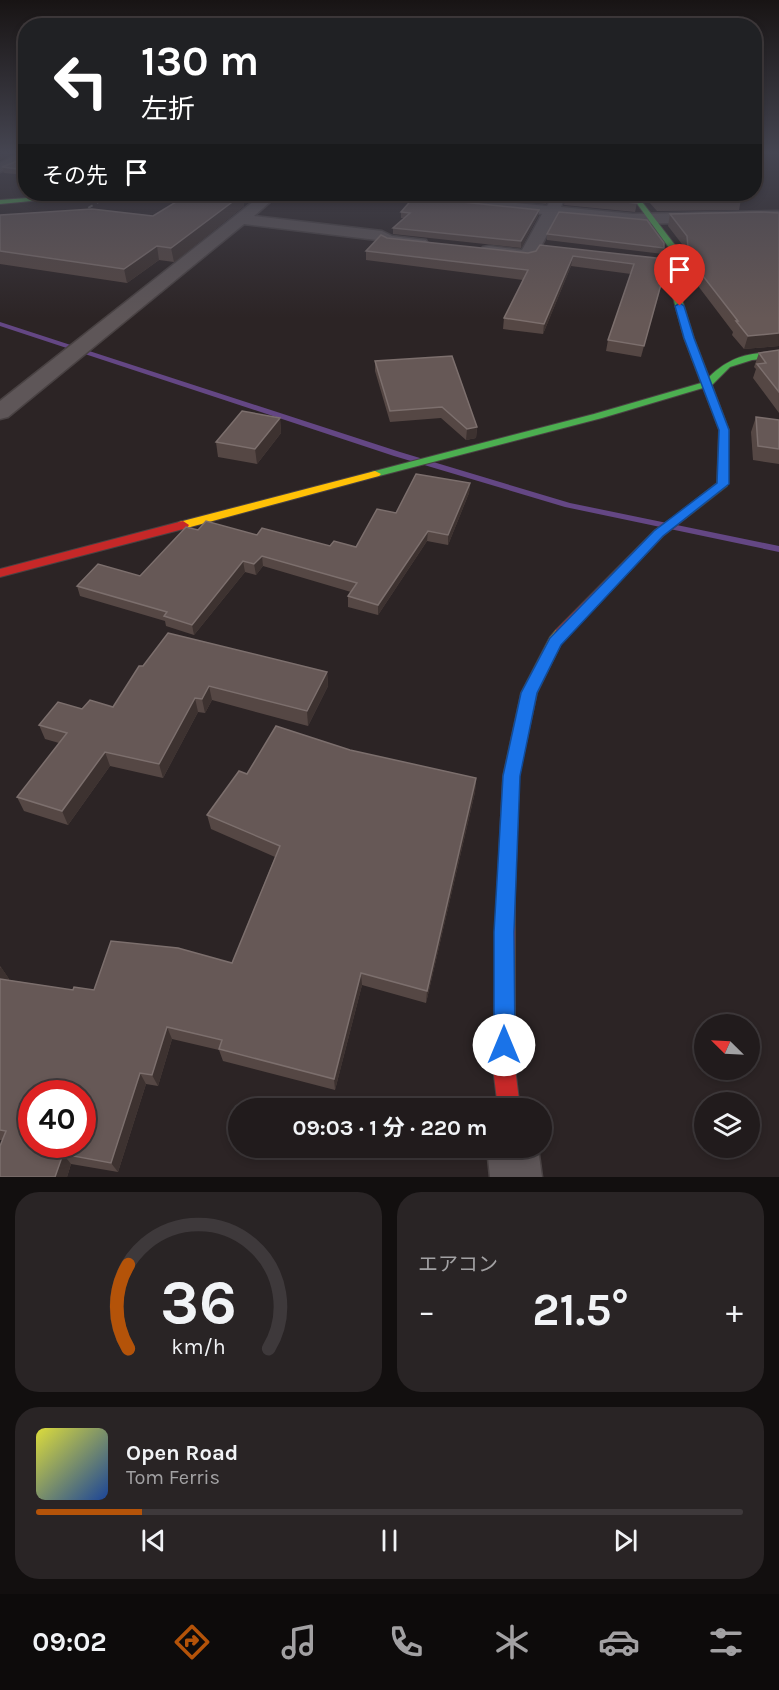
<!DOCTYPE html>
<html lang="ja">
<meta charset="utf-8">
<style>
body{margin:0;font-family:Karla,"Noto Sans JP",sans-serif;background:#292425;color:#f1f3f6;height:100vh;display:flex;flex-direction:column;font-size:22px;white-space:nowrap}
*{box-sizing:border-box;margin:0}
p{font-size:20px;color:#a2a1a3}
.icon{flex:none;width:33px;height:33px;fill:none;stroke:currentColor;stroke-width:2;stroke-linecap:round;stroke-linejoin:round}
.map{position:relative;height:1177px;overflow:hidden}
.sheet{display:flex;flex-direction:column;gap:15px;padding:15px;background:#120f0f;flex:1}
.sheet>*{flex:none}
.top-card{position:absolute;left:18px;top:18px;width:744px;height:183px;border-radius:24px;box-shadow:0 3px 9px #0003,0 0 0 2px #3e393b;background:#202124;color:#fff;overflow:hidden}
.needle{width:39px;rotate:294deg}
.fabs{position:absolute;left:694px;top:1014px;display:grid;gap:12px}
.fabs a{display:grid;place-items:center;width:66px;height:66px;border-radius:50%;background:#211b1c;box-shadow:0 3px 9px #0003,0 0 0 2px #3e393b;font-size:30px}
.speed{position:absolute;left:18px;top:1080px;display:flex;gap:12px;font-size:30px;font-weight:700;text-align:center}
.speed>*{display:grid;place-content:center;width:78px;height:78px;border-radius:50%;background:#211b1c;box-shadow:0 3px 9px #0003,0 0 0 2px #3e393b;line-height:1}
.speed .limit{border:9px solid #d22;background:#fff;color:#111}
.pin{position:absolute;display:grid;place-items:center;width:51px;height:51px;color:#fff;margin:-62px -26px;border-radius:50% 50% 50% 0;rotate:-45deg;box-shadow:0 0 6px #0007}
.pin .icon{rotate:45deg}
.me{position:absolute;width:66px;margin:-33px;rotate:0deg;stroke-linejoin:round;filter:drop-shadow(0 0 4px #0008)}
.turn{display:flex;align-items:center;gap:21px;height:126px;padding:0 24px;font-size:27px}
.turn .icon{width:78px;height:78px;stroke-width:2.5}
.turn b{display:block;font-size:42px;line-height:51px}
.then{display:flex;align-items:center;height:57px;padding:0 24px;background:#0003;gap:12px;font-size:22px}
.big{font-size:45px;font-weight:700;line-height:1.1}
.sheet .tile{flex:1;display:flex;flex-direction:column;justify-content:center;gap:9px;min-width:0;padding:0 21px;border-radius:24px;background:#292425}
.sheet .dial{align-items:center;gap:0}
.dial svg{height:156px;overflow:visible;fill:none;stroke:#3e393b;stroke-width:7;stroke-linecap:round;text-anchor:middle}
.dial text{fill:#f1f3f6;stroke:none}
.song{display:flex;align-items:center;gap:18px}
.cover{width:72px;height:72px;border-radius:9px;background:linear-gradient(135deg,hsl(60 70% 55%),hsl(220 70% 35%))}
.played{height:6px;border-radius:3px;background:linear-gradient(90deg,#b45309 15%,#3e393b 15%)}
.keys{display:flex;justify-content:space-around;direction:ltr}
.heat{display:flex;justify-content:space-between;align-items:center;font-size:33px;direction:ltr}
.sheet .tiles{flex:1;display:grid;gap:15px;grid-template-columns:1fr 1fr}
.tile:last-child{grid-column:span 2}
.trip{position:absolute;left:228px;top:1098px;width:324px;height:60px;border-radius:30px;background:#211b1c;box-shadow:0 3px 9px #0003,0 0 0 2px #3e393b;font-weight:700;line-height:60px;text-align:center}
.dock{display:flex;height:96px;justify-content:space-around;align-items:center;background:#0d0b0b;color:#a2a1a3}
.dock .icon{width:42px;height:42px}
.dock .on{color:#b45309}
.dock b{font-size:27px;color:#f1f3f6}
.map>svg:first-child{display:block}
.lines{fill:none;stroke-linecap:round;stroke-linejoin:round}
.stream{fill:#644784;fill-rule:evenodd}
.street-casing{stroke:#494243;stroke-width:3}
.fast-casing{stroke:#494243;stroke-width:2}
.slow-casing{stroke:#494243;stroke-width:2}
.jam-casing{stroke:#494243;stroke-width:2}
.street{fill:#5e5658;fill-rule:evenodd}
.fast{fill:#4caf50;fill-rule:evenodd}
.slow{fill:#ffc107;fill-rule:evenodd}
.jam{fill:#c62828;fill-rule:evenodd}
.rail{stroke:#656060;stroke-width:2;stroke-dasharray:5 5;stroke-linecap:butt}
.wall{fill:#554744}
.shaded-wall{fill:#3d3230}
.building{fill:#665856;stroke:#7c6f6d;stroke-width:1.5;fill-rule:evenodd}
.route{fill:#1a73e8;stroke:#114b97;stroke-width:1.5}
</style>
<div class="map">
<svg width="779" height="1177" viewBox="0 0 779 1177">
<rect width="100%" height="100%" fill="#2c2425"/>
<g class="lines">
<!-- stream -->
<path class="stream" d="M0,322l400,130 170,51 209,43v6l-214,-45 -171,-51 -394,-130z"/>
<defs>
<g id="street">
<path d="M19,153h7v8l-26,11v-9z"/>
<path d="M263,194h16l-25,22 128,15 10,5 34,4 2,4c-6,8 -42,3 -51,-4l-133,-16 -236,193 -8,2v-18z"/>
<path d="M379,194h47l121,12 7,-12h12l-5,13 72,7 146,-3v10l-146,3 -76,-8 -21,40 -3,4 -6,1 -38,-5 -6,-1 -3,-4 3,-4 6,-1 33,4 20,-36 -156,-16z"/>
<path d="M487,1148h51l4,29h-52z"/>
</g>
<g id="fast">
<path d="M82,194h22l-104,10v-4z"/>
<path d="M630,194h6l42,55 1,41 15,48 15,39c23,-22 39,-23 70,-26v6l-27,3 -22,7 -18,18 17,45 -2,56 -41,32h-8l-2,-3 41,-32 2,-53 -16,-42 -101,30 -223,58h-8l-2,-2 2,-2 223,-58 107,-31 -17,-45 -13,-48 -1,-41z"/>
</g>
<g id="slow">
<path d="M375,471l6,3 -2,2 -196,53 -6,-4 2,-3z"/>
<path d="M561,629l5,1 2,4 -7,10 -24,49 -18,83 -4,117 -2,6 -7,3 -7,-3 -2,-6 6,-117 18,-83 29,-56 6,-7z"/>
</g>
<g id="jam">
<path d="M682,511l4,1 2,3 -2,3 -23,18 -97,102h-10l-2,-4 2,-4 99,-100z"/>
<path d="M183,521l6,4 -2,3 -187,49v-8z"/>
<path d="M506,884l7,3 2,6v175l5,40h-22l-5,-40 4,-175 2,-6z"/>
</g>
</defs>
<!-- street casing -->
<use href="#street" class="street-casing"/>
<!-- fast casing -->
<use href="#fast" class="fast-casing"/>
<!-- slow casing -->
<use href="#slow" class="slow-casing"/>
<!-- jam casing -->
<use href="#jam" class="jam-casing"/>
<!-- street -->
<use href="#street" class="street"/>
<!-- fast -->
<use href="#fast" class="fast"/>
<!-- slow -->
<use href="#slow" class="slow"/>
<!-- jam -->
<use href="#jam" class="jam"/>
<!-- rail -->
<path class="rail" d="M71,218l41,-24"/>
</g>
<!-- wall -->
<g class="wall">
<path d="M25,158l1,17 -22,-2 -2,-6z"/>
<path d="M243,194l1,12 -70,56 -15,-2 -32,23 -127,-19v-49l153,1z"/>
<path d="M443,194h109l-6,10z"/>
<path d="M642,194h100l-3,16 -82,1z"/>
<path d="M565,196l72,7 -2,9 -71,-7z"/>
<path d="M539,210l-1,6 -17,32 -128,-14v-6l11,-10h-3v-6z"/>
<path d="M779,213v133l-35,3 -12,-14 1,-3 -47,-62 -1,-22 -17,-22 2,-12z"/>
<path d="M547,234l117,14 -1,6 -116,-14z"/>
<path d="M387,238l141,15 8,-2 4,-6 125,25 -24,87 -35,-6 2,-11 23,-66 -60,-8 -28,68 -40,-5 1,-11 19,-38 -157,-20v-9z"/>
<path d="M779,350v63l-26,-35 3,-9 -2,-2 5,-14z"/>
<path d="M375,361l102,66 -1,11 -10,2 -25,-22 -51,4 -15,-51z"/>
<path d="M756,417l23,3v44l-26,-4 -2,-28z"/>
<path d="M280,418l1,15 -24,31 -39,-7 -2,-15z"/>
<path d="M470,483l-1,10 -21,52 -21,-4 -49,74 -30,-8v-11l3,-4 -88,-26 -7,9 -11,-3 -51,63 -28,-9 -1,-5 -85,-25 -3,-10 63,-10 58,-46 59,5 73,11 26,1 40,-34z"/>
<path d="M143,666l184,6 1,14 -20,40 -96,-26 -7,13 -7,-1 -35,66 -53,-12 -42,59 -44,-14 -7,-14 42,-54 -14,-4 -6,-14 43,-16 31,-2z"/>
<path d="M350,750l126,28 -1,14 -49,211 -64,-18 -27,105 -112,-29 -4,-11 -47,-11 -14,47 -12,-2 -28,88 -47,-8 -4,13h-67l2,-37h-2v-174l9,13v1l64,10h21l138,-27 43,-106 -64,-28 -4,-14 40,-41z"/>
</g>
<!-- shaded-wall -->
<g class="shaded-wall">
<path d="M2,153h12l-14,7v-6z"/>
<path d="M243,194l1,12 -70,56 -3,-14z"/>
<path d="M549,194h3l-6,10v-6z"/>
<path d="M539,210l-1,6 -17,32v-7z"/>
<path d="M157,246l2,14 -32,23 -3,-14z"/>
<path d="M573,256l-2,10 -28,68 1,-10z"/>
<path d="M665,270l-2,10 -22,77 3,-11z"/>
<path d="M779,333v13l-35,3 4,-13z"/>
<path d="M280,418l1,15 -24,31 -2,-15z"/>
<path d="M477,427l-1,11 -10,2 1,-11z"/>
<path d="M470,483l-1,10 -21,52v-10z"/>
<path d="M428,531l-1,10 -49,74v-10z"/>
<path d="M262,556l1,10 -7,9 -2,-11z"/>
<path d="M243,561l2,11 -51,63 -2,-10z"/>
<path d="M327,672l1,14 -20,40 -1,-15z"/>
<path d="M209,686l3,14 -7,13 -3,-14z"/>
<path d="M195,698l3,14 -35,66 -4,-14z"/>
<path d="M105,752l5,14 -42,59 -6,-14z"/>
<path d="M476,778l-1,14 -49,211 1,-12z"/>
<path d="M1,967l8,12 -6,12 -3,-5v-18z"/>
<path d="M361,973l1,12 -27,105 -1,-11z"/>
<path d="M167,1027l5,12 -14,47 -6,-11z"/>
<path d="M140,1073l6,11 -28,88 -7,-9z"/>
<path d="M63,1154l8,10 -4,13h-12z"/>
</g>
<!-- building -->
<g class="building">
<path d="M25,158l1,12 -24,-3z"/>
<path d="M243,194l-72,54 -14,-2 -33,23 -124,-18v-36l92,-6 61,7 23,-14v-2z"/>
<path d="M503,194h46l-3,4z"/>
<path d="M566,194h64l7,9 -72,-7z"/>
<path d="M651,194h91l-1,7 -82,1z"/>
<path d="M414,197l125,13 -18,31 -128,-13 17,-15 -9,-1z"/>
<path d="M559,212l88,8 17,23v5l-117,-14z"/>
<path d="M761,212l18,1v120l-31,3 -12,-15h2l-49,-63 -2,-22 -17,-22z"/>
<path d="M381,235l6,3 141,15 8,-2 4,-6 125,14v11l-21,76 -36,-6 26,-76 -61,-8 -29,68 -40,-6 24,-48 -162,-19z"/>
<path d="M779,350v42l-22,-28 9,-1 -7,-10z"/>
<path d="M452,356l25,71 -10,2 -25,-22 -52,4 -15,-50z"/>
<path d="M242,411l38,7 -25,31 -39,-7z"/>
<path d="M756,417l23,3v29l-21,-3z"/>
<path d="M416,474l54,9 -22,52 -20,-4 -50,74 -30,-9 9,-13 -95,-27 -8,8 -11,-3 -51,64 -28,-9 3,-4 -90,-26 21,-22 42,12 46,-49 12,3 8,-9 51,14 5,-7 68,18 4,-5 22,6 21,-38 19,4z"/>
<path d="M168,633l159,39 -20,39 -98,-25 -7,13 -7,-1 -36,66 -54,-12 -43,59 -45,-14 50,-64 -28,-8 19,-23 24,7 8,-9 23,7 26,-41h4z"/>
<path d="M276,726l74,24 126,28 -49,213 -66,-18 -27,106 -115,-30 3,-9 -55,-13 -15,48 -12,-2 -29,90 -48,-9 -8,23h-55v-31l6,-15 -6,-1v-151l73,11 1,-3 20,3 17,-49 67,7 54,15 48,-117 -73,-31 32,-44 8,3zM32,1094h50v50h-50z"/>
</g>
<!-- sky -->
<linearGradient id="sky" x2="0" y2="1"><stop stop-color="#181414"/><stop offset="0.48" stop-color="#454551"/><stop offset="1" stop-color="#454551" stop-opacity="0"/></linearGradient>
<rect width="779" height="318" fill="url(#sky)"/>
<!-- route -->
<path class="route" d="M680,303l4,3 10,32 35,92v54l-66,52 -102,109 -24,48 -17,83 -6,156 1,113 -3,8 -8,3 -7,-3 -3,-8v-113l9,-156 18,-83 29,-55 104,-107 63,-48 2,-53 -35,-92 -9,-32z"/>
</svg>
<div class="fabs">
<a><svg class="needle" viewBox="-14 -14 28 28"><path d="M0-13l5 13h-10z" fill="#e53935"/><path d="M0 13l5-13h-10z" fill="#a2a1a3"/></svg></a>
<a><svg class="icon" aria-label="layers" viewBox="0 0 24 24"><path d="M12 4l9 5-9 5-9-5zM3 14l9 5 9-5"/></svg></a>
</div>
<div class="speed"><div class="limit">40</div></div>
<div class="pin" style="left:680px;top:306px;background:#d93025"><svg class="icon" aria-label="arrive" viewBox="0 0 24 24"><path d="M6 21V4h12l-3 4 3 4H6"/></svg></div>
<svg class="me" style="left:504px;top:1045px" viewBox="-20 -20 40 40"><circle r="19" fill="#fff"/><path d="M0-13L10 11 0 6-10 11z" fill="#1a73e8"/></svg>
<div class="trip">09:03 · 1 分 · 220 m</div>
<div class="top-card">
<div class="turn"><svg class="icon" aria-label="left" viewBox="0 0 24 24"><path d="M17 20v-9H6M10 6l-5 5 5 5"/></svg><div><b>130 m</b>左折</div></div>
<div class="then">その先<svg class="icon" aria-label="arrive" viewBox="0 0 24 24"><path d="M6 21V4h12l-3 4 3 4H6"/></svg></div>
</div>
</div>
<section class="sheet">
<div class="tiles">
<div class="tile dial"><svg viewBox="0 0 100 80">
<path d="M14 69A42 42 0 1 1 86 69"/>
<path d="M14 69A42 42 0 0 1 14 26" stroke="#b45309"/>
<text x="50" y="56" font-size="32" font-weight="700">36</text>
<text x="50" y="72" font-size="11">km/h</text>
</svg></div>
<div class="tile"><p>エアコン</p>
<div class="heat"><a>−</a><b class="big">21.5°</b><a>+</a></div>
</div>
<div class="tile">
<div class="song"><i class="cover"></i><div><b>Open Road</b><p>Tom Ferris</p></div></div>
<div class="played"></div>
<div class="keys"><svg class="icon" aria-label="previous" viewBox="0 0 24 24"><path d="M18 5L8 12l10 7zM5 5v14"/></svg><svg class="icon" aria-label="pause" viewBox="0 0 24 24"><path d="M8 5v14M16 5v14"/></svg><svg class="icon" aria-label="next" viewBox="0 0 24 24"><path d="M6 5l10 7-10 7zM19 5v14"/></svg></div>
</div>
</div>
</section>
<nav class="dock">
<b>09:02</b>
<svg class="icon on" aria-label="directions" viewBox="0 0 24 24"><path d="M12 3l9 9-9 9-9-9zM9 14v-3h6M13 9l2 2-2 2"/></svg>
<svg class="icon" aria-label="music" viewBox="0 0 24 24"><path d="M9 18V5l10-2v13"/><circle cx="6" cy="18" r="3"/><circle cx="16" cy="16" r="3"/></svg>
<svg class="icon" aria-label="phone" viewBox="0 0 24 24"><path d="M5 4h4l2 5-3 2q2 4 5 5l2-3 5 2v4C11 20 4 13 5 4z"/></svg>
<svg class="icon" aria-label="climate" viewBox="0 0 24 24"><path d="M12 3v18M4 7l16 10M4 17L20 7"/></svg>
<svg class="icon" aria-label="car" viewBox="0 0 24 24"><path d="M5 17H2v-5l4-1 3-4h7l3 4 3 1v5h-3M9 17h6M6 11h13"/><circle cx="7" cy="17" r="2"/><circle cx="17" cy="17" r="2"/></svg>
<svg class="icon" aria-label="filters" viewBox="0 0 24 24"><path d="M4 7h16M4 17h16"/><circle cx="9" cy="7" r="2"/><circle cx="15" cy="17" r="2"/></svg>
</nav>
